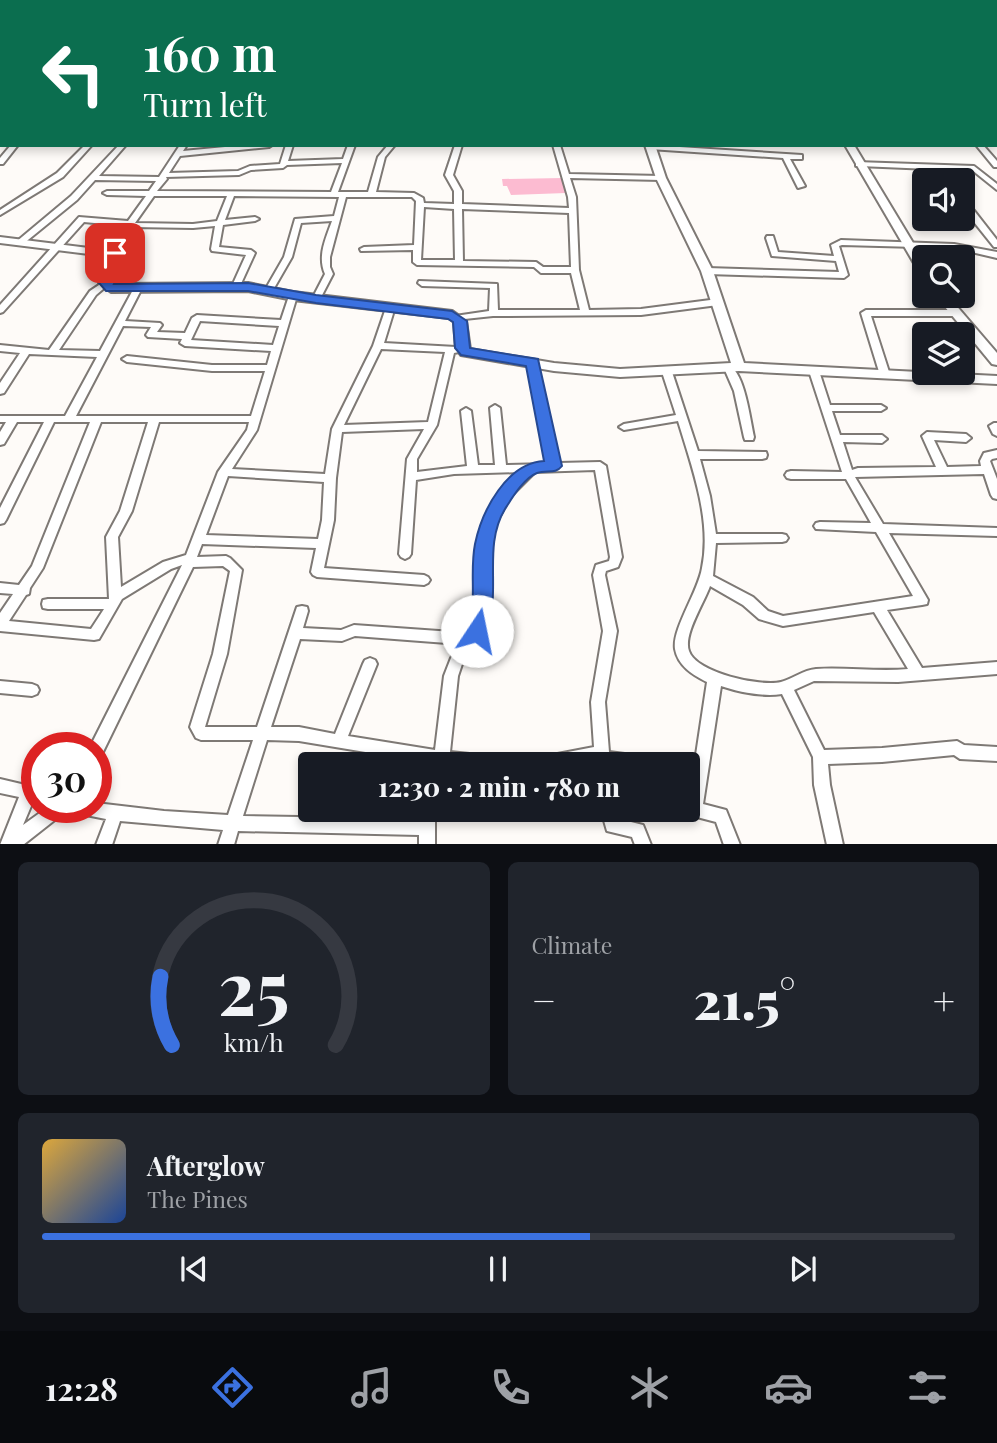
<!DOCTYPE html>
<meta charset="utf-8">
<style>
body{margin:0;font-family:"Playfair Display",serif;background:#20242c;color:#f1f3f6;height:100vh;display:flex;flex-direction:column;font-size:26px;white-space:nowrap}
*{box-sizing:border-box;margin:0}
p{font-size:23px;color:#9ea1a6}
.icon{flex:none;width:38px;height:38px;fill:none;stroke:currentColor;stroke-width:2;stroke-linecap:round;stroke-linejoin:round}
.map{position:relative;height:844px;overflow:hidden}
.drawer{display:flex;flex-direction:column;gap:18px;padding:18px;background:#0d0f14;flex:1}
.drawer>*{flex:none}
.banner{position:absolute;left:0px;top:0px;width:998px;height:147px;box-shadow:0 4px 10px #0003;background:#0b6e4f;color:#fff;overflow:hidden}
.fabs{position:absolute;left:912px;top:168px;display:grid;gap:14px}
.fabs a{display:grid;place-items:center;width:63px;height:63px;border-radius:7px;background:#171b24;box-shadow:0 4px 10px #0003;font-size:35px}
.speed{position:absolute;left:21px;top:732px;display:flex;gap:14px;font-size:35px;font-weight:700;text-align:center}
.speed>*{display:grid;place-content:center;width:91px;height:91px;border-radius:50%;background:#171b24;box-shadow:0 4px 10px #0003;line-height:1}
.speed .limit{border:10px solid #d22;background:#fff;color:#111}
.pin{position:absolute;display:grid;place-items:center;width:60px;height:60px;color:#fff;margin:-30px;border-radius:14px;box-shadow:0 4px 10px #0006}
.me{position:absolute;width:77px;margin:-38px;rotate:11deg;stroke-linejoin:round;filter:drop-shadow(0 0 5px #0008)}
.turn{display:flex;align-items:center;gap:24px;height:147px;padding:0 28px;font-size:32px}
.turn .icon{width:91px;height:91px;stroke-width:2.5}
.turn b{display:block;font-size:49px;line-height:60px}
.big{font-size:52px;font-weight:800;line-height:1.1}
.drawer .card{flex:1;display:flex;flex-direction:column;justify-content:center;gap:10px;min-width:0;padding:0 24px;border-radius:10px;background:#20242c}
.drawer .dial{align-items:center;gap:0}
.dial svg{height:182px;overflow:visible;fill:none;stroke:#363941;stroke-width:7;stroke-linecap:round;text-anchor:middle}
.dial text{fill:#f1f3f6;stroke:none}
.song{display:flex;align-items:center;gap:21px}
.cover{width:84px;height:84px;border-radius:10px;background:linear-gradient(135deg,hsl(40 70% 55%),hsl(220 70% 35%))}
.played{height:7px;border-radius:4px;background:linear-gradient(90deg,#3b71e0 60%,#363941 60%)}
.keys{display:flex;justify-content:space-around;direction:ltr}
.heat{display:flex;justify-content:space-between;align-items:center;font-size:38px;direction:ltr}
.drawer .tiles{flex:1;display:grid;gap:18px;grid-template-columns:1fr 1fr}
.card:last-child{grid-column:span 2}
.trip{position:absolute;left:298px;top:752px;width:402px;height:70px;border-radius:7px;background:#171b24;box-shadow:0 4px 10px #0003;font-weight:800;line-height:70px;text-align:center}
.menu{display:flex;height:112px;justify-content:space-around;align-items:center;background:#090b0e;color:#9ea1a6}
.menu .icon{width:49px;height:49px}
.menu .on{color:#3b71e0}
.menu b{font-size:32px;color:#f1f3f6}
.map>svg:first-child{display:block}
.green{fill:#fcbbd1}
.building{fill:#d1c9c8;stroke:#928d8c;stroke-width:2}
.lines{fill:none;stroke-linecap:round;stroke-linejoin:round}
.street-casing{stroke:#7e7975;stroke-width:4}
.secondary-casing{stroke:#7e7975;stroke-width:4}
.street{fill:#fff;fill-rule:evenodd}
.secondary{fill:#fff;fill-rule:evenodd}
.route{fill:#3b71e0;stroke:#264992;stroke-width:2}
</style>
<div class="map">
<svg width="997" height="845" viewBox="0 0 997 845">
<rect width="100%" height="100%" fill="#fefbf8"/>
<!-- green -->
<path class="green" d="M563,178l3,15 -55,2 -4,-9h-4l-1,-7z"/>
<!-- building -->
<path class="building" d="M513,0h20v2h-21z"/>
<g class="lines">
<defs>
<g id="street">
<path d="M84,0h6l-2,2h-5z"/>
<path d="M127,0h6l-2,2h-5z"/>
<path d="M159,0h33l1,1 -25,1z"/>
<path d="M208,0h6l-2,2h-5z"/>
<path d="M252,0h6l-2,2h-5z"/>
<path d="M304,0h6l-2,2h-5z"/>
<rect x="535" y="0" width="6" height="2"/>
<path d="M592,0h6l-2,2h-5z"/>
<rect x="674" y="0" width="6" height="2"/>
<path d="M731,0h6v2h-5z"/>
<path d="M766,0h6v2h-5z"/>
<path d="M873,0h6l1,2h-5z"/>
<path d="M892,0h6l1,2h-5z"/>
<path d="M914,0h6l1,2h-5z"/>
<rect x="940" y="0" width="6" height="2"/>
<path d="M980,0h6v2h-5z"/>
<path d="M996,1h1v4l-2,-3z"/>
<rect x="996" y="9" width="1" height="4"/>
<path d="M996,23l1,1v5l-1,-1z"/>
<rect x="0" y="76" width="2" height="4"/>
<path d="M2,86v5l-2,-1v-3z"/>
<rect x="996" y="107" width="1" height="4"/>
<rect x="0" y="120" width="2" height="5"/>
<rect x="0" y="140" width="2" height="4"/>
<path d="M11,145h7l-15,19h-3v-6z"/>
<path d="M85,145h7l-29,32 -63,38v-5l57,-37z"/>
<path d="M119,145h7l-27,31 60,1 21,-32h7l-4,6 63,-6h26l-3,2 -89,9 -11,17 69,-2 12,-5 30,-2 6,-19h7l-5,16 55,-2 5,-14h7l-17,47h30l10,-35 10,-12h7l-10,12 -9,35 38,1 9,5 1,5 30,1v-13l-9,-16 10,-30h7l-9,30 9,16v13l107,4 -1,-11 -15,-52h7l9,29 92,2 4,2 -4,2 -91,-2 6,19 3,73 10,40 52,-1 77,-10 4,3 -4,3 -77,10 -148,1 -38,4 -2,-2 2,-2 34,-5 1,-23 -68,-2 -4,-3 1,-2 78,3 1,26h82l-9,-37h-30l-7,-6 -117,-2 -4,-3v-12l-52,1 -1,-2 4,-2 50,-2 2,-44 -4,-4h-66l-16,60v10l3,7 -13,25 -4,3 -4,-3 13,-25c-8,-18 1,-36 7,-53l-31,2 -9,34 -19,33 -4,3 -4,-3 19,-33 11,-38 39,-3 5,-19 -105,-1 -9,24 30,-3 4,2 -4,2 -32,4 -4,22 32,3 4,3 -16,35 -3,1 -4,-3 14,-31 -34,-4 -1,-2 4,-23 -22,2 -61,-1 -18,28 -3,1 -4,-3 18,-27 -41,-4 -81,90 -3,1v-8l79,-88 49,4 18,-25 -39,-1 -4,-2 4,-2h42l7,-10 -61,-1 -18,20 -54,44h-3l-4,-2 55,-46zM342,163l-11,29 -174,-1 10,-12 -1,-2 73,-2 12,-5 32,-2 4,-3zM154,196h73l-10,25 -24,3 -58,-1zM424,207l30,2 1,51h-34zM462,209l107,4 2,54h-28l-7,-5 -73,-1z"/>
<path d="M649,145l153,10v4h-12l15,27 -7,2 -15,-30 -133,-9 -3,-2z"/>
<path d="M976,145h7l14,16v6h-3z"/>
<path d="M856,162l118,4 23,18v6l-25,-20 -34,-1 10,11h-8l-10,-11 -71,-3h-3z"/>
<path d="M962,199h3l32,41v7h-3l-32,-40z"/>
<path d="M767,236h6l5,16 56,4 -3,-11 10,-5 113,4 43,8v6l-43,-10 -112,-3 -3,1 9,29 -4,3 -137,-4 -4,-3 4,-3 132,4 -3,-11 -64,-5 -6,-18z"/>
<path d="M105,281l4,3 -13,11 -37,55 41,1 34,-63 4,-3 4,3 -17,33 35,2 2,2 -5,7 28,1 7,-15 5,-3 84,5 8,-24 4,-3 4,3 -40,134 -25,39 93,5 7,-45 41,-83 14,-41h6l2,2 -11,36 72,4 5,3 -2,2 -5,1 -17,72 -20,34v13l50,-6 -6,-55 5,-3 5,3 7,54h17l-5,-57 5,-3 5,3 6,57 42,-1 -20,-101 2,-2h6l23,102 41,-1 6,4 16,91 -4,10 -12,4 -1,4 12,56 -12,71 4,50 47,6 5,2 2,5h-67l-1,-4 -21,4h-130l-145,-24 -32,-1 -24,76 176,3v-9h16v35h-16v-10l-181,-4 -4,14h-16l5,-15 -103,-9 -8,24h-16l10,-26 -35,-7 -3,-5h28v-4l68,8 64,4 25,-75h-52l-5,-2 -6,-11 23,-73 17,-83 -7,-5 -30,1 -92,189 -5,2v-11h-6l92,-182 -11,4 -49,30 -23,40 -5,1 -94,-9v-18l13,-19 -13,-1v-10l19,2 13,-19 58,-144h-36l-48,98 -2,3 -4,1v-16l44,-86h-27l-13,22 -4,1v-13l6,-10h-6v-6h65l32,-59 -68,-3 -25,39 -4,1v-11l20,-30 -20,-2v-6l49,5 41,-59zM200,321l79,5 -6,19 -82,-5zM123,326l28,1 -5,8 2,2 34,2 -2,4 5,3 86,5 -4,14h-55l-85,-9 -5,3 5,3 85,9h53l-14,45h-175zM381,349l64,3 -17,70 -84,3zM101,422h47l-28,89 -14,26 3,62h-61l-5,1 -1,4 1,4 5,1h56l-13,20 -82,-8 17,-26 3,-1 1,-6 13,-20zM159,422h90l-2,8 -29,42 -32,83 -23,7 -42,25 -3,-50 14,-26zM424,429l-17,30 -8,95 2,3 4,2 4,-2 2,-3 5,-74 38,-6 67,-2 -19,19 -20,36 -4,18 -2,75 -9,13 -113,-8 -13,5 -38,-2 5,-17 -1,-4 -5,-1 -5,1 -40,120h-52l22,-73 15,-84 -12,-12 -4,-2 -29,1 5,-13 114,4 -5,24 2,3 4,2 107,8 4,-2 2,-3 -2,-3 -4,-2 -100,-7 10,-48 2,-42 6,-46zM595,470l15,87 -1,4 -13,4 -3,10 10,56 -12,71 3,45 -47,9 -48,1 -49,-5 8,-76 4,-12 27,-43 1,-76 4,-18 16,-30 25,-25zM228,476l96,6 -2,38 -4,19 -112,-4zM355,636l105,8 -9,14 -7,18 -9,74 -87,-14 29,-72 -2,-4 -5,-2 -5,2 -2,4 -28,70 -36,-7h-28l29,-88 42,2z"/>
<path d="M866,310h89l5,3 -5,3h-84l19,59 -5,3 -5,-3 -19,-62z"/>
<path d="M729,365c16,9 21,54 25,72l-1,3h-8l-1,-3 -10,-46 -10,-23z"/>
<path d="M814,368l5,3 11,34h51l5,3 -5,3h-49l8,24h42l5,4 -5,4 -39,-1 9,28 6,-2 78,-1 -14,-31 5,-4 39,2 5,4 -5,4 -32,-2 13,27 34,-1 -1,-5 4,-8 13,-3v8l-5,1 -2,2 7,18v20l-4,-1 -2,-3 -7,-21 -129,3 28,47 114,4v8l-108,-3 39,67 -1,4 -5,1 -35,5 35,58 75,-6v12l-99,8 -84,-1 -20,9 30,60 58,-2 75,-7 7,4 33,2v14l-37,-2 -6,-4 -72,7 -54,2 2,21 13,60h-16l-13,-60 -1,-28 -31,-63c-19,3 -43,-2 -61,-8l-18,118 23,6 14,35h-16l-8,-23 -23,-6 -5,-8 19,-126c-14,-7 -29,-16 -32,-33 -3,-20 23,-57 27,-81 10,-47 -10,-101 -24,-147l-54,9 -5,-3 5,-3 52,-9 -14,-43 5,-3 5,3 26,79 68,1 1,3 -1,3 -4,1h-62l10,37 6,38h66l4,1 2,3 -2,3 -4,1 -66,1 -3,33 40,21 15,14 15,5 130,-20 -37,-64 -60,-3 -2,-3 2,-3 4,-1 51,1 -25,-44h-55l-4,-1 -2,-3 2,-3 4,-1 51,1 -33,-101zM710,586l33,19 16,14 24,7 91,-14 34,57c-30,3 -61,-2 -92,0 -13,1 -23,10 -35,13 -20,5 -85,-9 -92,-31 -6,-16 15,-48 21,-65z"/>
<path d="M994,423h3v13l-4,-2 -4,-8z"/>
<path d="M0,681l32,3 5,2 2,4 -2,4 -5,2 -32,-3z"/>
<path d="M0,779l34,8 3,5 -14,33 25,-18h20l-3,5 -42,33h-23l19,-48 -19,-4z"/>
<path d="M601,810h16l2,9 24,6 8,20h-16l-3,-8 -25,-6z"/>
</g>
<g id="secondary">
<path d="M0,0l4,1 1,1 -5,2z"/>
<path d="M26,0h9l-11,2z"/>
<path d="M387,0h7l-8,2z"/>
<path d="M0,14h2l-2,5z"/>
<rect x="0" y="38" width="2" height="4"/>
<rect x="996" y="59" width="1" height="4"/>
<path d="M645,145h10l11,33 47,93 31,92 253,13v8l-258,-13 -119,6 -66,-6 -93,-16 -5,-7 -2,-26 -5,-4 -156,-18 -45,-9 -137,1 -12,-9 16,-23 -2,-3 -113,-14v-6l121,15 6,8 -16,22 3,2 134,-1 45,9 159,19 14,10 4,28 84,14 66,6 111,-6 -30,-92 -45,-93z"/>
<path d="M845,145h9l70,116v12l-6,-3z"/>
<path d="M936,296h12l49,57v12l-5,-1z"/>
</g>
</defs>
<!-- street casing -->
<use href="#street" class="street-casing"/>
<!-- secondary casing -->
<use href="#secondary" class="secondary-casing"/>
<!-- street -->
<use href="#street" class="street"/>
<!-- secondary -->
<use href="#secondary" class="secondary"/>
</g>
<!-- route -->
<path class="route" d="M115,250l13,8 -14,26 134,-1 68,12 136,16 15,10 3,27 68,11 24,107c-7,9 -15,3 -25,7 -13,5 -25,25 -32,36 -24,40 -1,88 -21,128h-14l-3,-6c11,-29 2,-57 8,-87 7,-34 32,-81 69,-83l-18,-95 -65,-11 -6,-7 -2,-26 -5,-3 -132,-16 -68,-12h-142l-7,-8 16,-24 -6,-6z"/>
</svg>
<div class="fabs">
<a><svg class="icon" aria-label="sound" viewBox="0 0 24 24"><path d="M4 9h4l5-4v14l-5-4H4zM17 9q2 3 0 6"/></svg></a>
<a><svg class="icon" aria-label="search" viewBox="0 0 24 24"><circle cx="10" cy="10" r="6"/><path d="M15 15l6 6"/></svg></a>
<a><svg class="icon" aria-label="layers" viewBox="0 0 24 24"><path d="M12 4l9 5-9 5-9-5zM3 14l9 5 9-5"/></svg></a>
</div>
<div class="speed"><div class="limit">30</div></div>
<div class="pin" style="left:115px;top:253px;background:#d93025"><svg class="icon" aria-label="arrive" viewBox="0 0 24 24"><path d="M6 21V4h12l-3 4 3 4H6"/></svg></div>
<svg class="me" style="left:477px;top:631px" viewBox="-20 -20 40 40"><circle r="19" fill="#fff"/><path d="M0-13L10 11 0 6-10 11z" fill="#3b71e0"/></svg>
<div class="trip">12:30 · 2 min · 780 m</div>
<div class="banner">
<div class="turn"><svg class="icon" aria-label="left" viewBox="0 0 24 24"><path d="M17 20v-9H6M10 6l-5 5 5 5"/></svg><div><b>160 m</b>Turn left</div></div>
</div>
</div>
<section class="drawer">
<div class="tiles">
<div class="card dial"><svg viewBox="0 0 100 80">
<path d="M14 69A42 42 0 1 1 86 69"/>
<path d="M14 69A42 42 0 0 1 9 39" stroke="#3b71e0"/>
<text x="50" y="56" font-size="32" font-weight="700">25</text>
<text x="50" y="72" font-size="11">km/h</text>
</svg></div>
<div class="card"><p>Climate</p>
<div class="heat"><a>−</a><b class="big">21.5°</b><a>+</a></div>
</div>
<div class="card">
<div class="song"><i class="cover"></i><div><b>Afterglow</b><p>The Pines</p></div></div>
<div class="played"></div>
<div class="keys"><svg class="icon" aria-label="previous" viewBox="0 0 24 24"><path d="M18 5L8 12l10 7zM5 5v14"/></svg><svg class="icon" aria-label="pause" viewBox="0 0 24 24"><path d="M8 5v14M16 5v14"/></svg><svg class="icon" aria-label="next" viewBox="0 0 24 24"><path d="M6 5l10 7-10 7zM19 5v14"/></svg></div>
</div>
</div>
</section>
<nav class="menu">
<b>12:28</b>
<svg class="icon on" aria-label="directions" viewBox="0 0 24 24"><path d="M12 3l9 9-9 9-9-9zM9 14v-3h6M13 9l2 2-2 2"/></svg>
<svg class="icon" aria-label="music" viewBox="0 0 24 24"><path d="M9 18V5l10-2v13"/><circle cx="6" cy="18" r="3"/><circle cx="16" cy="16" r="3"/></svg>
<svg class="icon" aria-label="phone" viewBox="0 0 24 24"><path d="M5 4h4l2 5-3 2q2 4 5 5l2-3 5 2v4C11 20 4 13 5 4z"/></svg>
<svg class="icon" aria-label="climate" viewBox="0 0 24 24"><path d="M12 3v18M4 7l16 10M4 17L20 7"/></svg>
<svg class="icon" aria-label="car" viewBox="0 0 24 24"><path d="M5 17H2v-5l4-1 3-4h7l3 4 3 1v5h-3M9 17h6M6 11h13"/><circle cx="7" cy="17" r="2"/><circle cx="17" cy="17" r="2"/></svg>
<svg class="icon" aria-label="filters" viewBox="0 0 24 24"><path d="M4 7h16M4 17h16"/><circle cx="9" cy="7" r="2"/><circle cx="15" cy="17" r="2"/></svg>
</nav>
